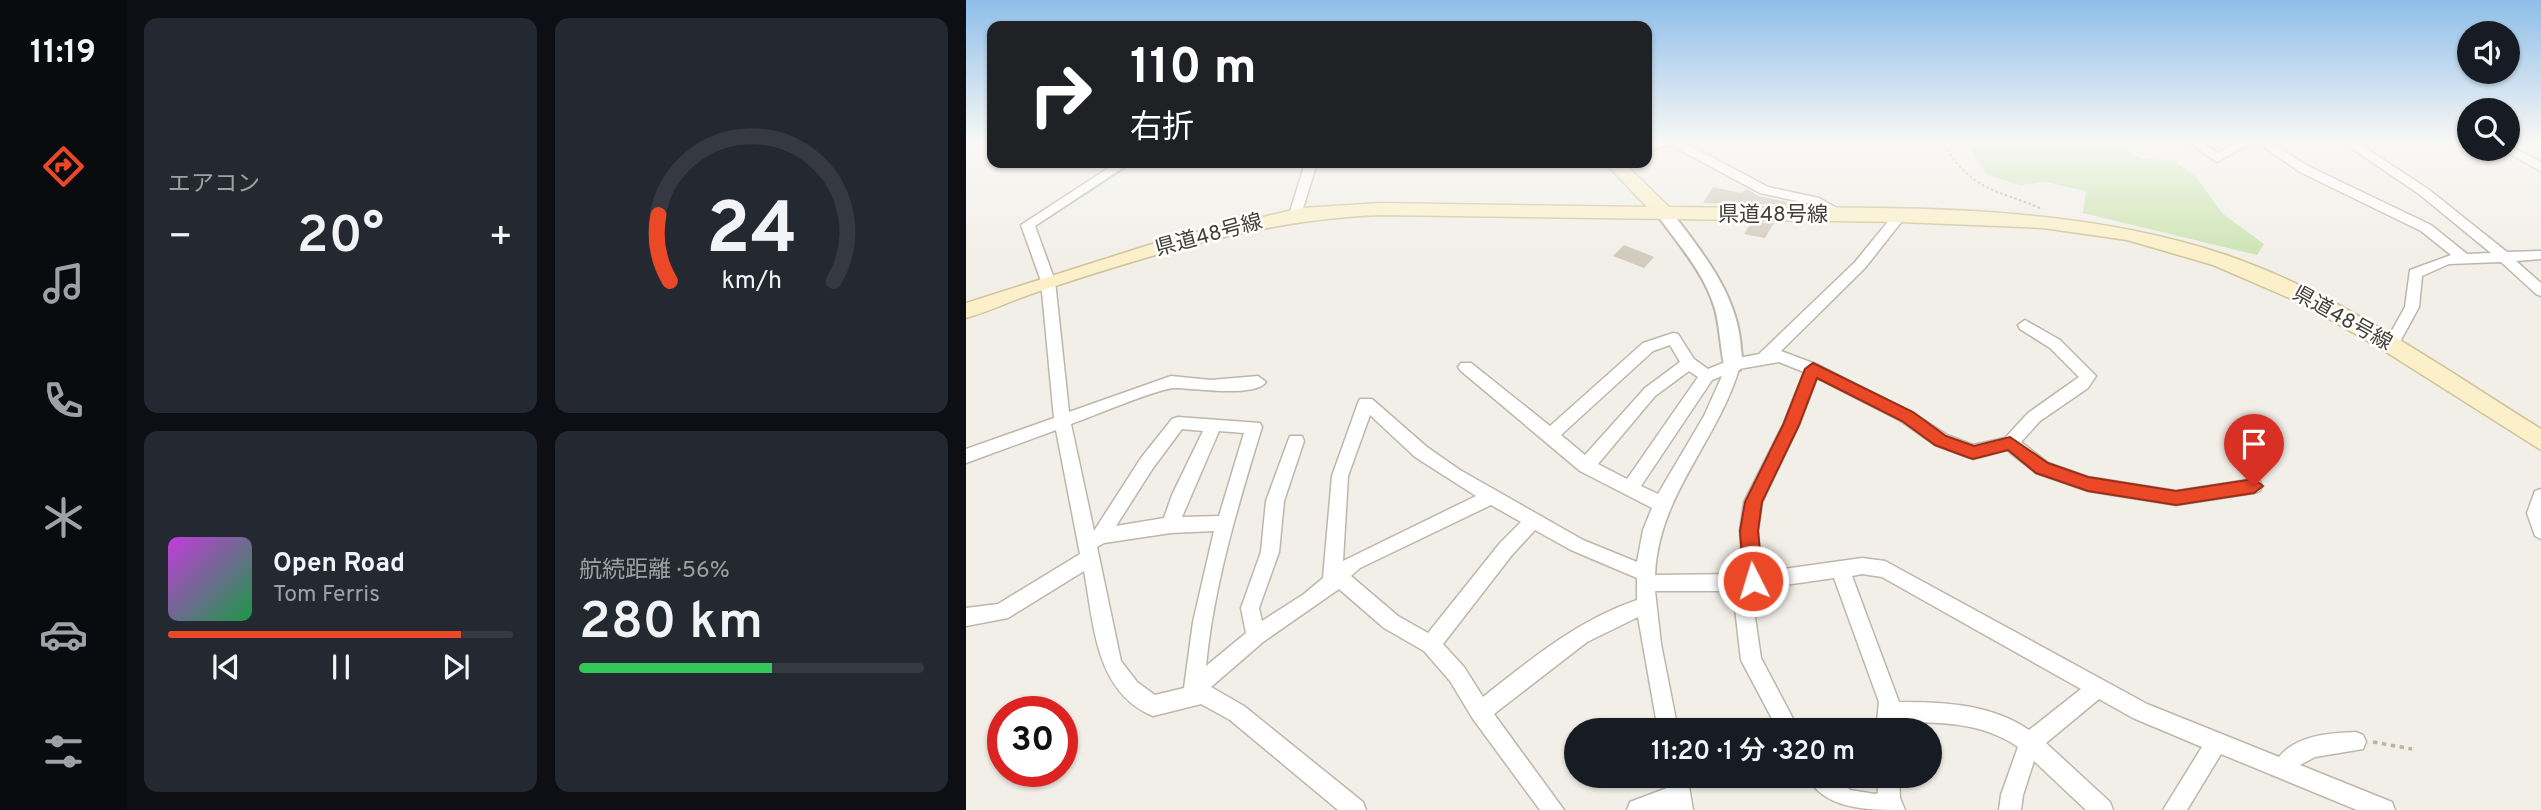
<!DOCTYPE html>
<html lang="ja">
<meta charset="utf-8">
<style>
body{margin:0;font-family:Overpass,"Noto Sans JP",sans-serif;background:#242831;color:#f1f3f6;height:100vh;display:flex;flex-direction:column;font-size:26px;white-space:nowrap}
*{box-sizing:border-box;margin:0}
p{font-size:23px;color:#9ea1a6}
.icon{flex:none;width:38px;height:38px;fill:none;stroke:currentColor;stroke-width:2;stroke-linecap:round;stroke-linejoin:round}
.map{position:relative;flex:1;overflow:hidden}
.panel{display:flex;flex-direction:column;gap:18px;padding:18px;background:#0d0f14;width:840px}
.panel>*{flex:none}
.hud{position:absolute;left:21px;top:21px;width:665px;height:147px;border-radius:14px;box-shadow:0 2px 5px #0004;background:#202124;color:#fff;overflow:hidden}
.controls{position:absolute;left:1491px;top:21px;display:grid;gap:14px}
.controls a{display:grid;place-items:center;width:63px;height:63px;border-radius:50%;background:#171b24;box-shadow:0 2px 5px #0004;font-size:35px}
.speed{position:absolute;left:21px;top:696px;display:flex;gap:14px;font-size:35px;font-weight:700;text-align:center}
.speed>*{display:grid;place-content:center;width:91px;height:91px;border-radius:50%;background:#171b24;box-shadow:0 2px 5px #0004;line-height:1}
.speed .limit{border:10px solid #d22;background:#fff;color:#111}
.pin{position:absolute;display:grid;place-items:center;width:60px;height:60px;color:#fff;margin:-72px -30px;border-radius:50% 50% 50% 0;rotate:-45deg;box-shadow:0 0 7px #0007}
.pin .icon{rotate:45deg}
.me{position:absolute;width:77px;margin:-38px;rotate:355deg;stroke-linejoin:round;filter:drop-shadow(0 0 5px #0008)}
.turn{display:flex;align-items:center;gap:24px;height:147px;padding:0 28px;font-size:32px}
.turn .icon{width:91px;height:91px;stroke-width:2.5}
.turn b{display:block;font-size:49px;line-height:60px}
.big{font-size:52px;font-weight:600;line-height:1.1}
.panel .tile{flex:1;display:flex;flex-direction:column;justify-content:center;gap:10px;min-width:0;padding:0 24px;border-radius:14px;background:#242831}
.panel .dial{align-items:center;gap:0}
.dial svg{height:182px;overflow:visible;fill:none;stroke:#363941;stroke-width:7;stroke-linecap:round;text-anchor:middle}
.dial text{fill:#f1f3f6;stroke:none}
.song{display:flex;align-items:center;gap:21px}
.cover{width:84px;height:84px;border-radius:10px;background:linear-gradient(135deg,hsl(290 70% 55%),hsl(140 70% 35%))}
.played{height:7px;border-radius:4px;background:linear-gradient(90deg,#eb4827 85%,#363941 85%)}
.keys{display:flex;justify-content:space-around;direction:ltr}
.heat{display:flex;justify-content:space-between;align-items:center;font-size:38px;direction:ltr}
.charge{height:10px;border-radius:5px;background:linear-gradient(90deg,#34c759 56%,#363941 0)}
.panel .tiles{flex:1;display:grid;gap:18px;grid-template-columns:repeat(2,1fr)}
.trip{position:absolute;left:598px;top:718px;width:378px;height:70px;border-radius:35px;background:#171b24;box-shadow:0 2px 5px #0004;font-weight:600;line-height:70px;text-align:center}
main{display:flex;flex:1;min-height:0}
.menu{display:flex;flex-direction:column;width:126px;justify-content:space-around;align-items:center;background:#090b0e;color:#9ea1a6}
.menu .icon{width:49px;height:49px}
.menu .on{color:#eb4827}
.menu b{font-size:32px;color:#f1f3f6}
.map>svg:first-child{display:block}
.green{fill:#cde4b3}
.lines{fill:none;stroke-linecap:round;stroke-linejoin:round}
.stream{stroke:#a8ceeb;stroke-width:3.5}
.building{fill:#d3cbbe}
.minor-casing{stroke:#bdb7ab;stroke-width:3}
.tertiary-casing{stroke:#bdb7ab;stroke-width:4}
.secondary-casing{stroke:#cfc39a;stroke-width:3}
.path-far1{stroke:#beb39d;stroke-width:2;stroke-dasharray:2.5 2.5;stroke-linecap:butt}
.path{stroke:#beb39d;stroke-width:3.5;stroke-dasharray:4.5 4.5;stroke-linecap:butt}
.minor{fill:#fff;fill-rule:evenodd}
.tertiary{fill:#fff;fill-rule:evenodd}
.secondary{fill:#fbf0c9;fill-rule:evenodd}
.route{fill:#eb4827;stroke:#992f19;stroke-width:2}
.labels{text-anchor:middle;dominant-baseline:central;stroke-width:5;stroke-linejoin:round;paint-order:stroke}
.street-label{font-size:21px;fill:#454037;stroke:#fff}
</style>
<main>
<nav class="menu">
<b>11:19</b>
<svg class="icon on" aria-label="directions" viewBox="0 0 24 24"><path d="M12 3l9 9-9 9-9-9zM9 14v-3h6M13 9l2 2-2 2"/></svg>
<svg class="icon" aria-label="music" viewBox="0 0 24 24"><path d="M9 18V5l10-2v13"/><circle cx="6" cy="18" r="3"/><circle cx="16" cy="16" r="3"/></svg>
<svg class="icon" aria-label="phone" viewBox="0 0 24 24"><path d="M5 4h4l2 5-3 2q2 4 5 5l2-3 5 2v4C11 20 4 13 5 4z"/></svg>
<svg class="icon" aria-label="climate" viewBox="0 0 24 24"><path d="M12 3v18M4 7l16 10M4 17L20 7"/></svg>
<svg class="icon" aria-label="car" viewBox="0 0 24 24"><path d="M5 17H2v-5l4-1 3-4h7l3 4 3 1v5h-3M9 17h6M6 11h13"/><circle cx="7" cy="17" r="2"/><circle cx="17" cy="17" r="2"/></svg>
<svg class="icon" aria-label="filters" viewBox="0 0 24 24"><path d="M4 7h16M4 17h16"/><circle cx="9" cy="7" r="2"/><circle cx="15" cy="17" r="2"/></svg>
</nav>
<section class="panel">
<div class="tiles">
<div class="tile"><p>エアコン</p>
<div class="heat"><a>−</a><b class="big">20°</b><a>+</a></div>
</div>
<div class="tile dial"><svg viewBox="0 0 100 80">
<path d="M14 69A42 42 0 1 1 86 69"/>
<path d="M14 69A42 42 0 0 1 9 40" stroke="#eb4827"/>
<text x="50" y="56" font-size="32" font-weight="700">24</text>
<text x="50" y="72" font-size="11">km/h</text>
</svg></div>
<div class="tile">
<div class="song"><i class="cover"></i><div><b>Open Road</b><p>Tom Ferris</p></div></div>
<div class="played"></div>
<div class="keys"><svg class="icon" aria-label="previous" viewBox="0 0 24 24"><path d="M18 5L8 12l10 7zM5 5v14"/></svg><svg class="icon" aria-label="pause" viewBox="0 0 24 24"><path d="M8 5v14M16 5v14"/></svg><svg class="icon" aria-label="next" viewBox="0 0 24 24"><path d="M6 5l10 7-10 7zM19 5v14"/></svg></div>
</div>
<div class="tile"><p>航続距離 · 56%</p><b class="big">280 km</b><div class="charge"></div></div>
</div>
</section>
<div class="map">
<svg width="1575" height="810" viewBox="0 0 1575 810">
<rect width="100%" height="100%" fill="#f2efe8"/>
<!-- green -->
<path class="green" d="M999,141h146l32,18 31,2 23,17 26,36 41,30 -7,11 -174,-42 3,-22 -40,-9 -26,3 -33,-10z"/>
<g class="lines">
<!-- stream -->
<path class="stream" d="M73,223l93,-60"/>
</g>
<!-- building -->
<g class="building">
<path d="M747,187l28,6 6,-4 12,7 43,9 -99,-2z"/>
<path d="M785,223h23l-9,15 -21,-4z"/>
<path d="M658,245l30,12 -10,11 -31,-12z"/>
</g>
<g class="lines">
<defs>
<g id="minor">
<path d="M690,141l28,1 84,45 51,11 30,17 -6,4 -32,-15 -51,-11 -84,-45 -9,-3 -20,7v-7z"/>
<path d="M1220,141h14l18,12 22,-12h15l-38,21z"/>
<path d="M1289,141h14l39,25 123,59 36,29 24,-1 -72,-59 -78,-53h14l73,48 79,63 34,-1v8l-25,2 25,22v13l-5,-2 -35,-32 -52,2 -27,12 -3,31 -23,42h-10l-2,-4 21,-38 5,-37 41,-15 -30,-24 -121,-59z"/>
<path d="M1542,145l33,17v9l-37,-20 -1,-2h5z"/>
<path d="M150,163h14l-95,63 20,55 14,131 102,-36 40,4 47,-4 8,6c-12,16 -72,6 -91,6 -17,0 -83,29 -104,36l23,107 47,-73 31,-39 6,-2 82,6 2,4c-24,78 -48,157 -56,239l40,-33 -5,-25 20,-56 5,-51 22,-60 2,-5h12l2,5 -20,60 -5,51 -20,56 3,13 42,-27 19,-16 9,-102 26,-73 2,-4h12l55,48 33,23 123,70 54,22 6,-32 9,-22 -72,-37 -119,-100 -3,-4 3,-4h10l79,63 93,-83 30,-10 5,1 16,25 14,10 25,-10 26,-5 96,-92 40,-49 5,-1 6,4 -41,52 -84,83 37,14 95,48 34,22 26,10 32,-7 23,-25 51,-36 -29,-29 -30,-19 -2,-4 7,-5 35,20 36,36 -8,12 -48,33 -19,21 27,21 40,14 88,14 78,-12 6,2 2,5 -2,5 -6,2 -78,12 -88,-14 -52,-18 -29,-23 -34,9 -38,-14 -34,-24 -84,-43 -18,47 -37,77 -4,29 3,41 101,-14 23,3 262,143 132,53c18,-22 50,-24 77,-25l7,3 3,7 -3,7 -48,8 -15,8 92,37 3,8h-38l-136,-56 -34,56h-24l39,-63 -69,-29 -34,-19 -53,44 64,59 3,8h-27l-52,-49 -11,34 -2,15h-22l2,-15 17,-48c-36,-25 -79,-25 -121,-25l-1,8h-20l3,-28 -45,-124 -83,12 10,68 38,72h-21l-37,-70 -8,-69h-78l6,53 17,86h-20l-20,-113 -51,25 -93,72 70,96h-24l-67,-91 -23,-38 -26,-30 -40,-23 -45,-39 -76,53 -52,45 33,19 119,96 3,8h-28l-108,-90 -29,-16 -48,12c-58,-24 -59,-92 -69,-145l-76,47 -42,8v-18l32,-4 82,-50 -24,-124 -90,33v-14l88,-31 -13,-137 -20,-56zM704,345l10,17 -35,26 -60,67 -24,-20 92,-84zM813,362l25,10 -21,53 -39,77 -4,29 3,43 -88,1c3,-79 62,-133 84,-206zM723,371l9,6 -71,102 -29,-15 57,-68zM756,376l-18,40 -46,78 -17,-8 71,-106zM404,415l45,42 61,39 -133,65 5,-85zM216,429l21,2 -31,64 -8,23 -48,8 37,-58zM253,431l25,2 -25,83 -37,1zM525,505l30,17 -21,21 -72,90 -30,-17 -47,-40 9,-8zM569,530l36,20 66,28v22c-59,20 -106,59 -154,97l-19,-30 -21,-23 69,-89zM248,531l-21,91 -9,66 -29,7 -18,-13 -16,-21 -24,-114 7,-4 67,-10zM896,574l20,3 199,112 -52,41c-38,-26 -85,-28 -130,-28l-47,-126z"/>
<path d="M339,163h12l-16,52 -6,4 -6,-4z"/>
<path d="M1575,489v50l-6,-3 -8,-23 8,-22z"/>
<path d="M699,775h22l6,35h-66l3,-8 37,-14z"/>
<path d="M840,775h26l18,15 25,4 3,-1 -1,-18h22l1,23 5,12c-38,0 -81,0 -99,-35z"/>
</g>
<path id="tertiary" d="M698,208l6,2c31,41 68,84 71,139 1,7 2,14 -1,21h-14c-5,-10 -6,-48 -12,-64 -11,-35 -37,-63 -58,-93z"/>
<path id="secondary" d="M639,163h19l45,44c182,3 383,-11 557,48 114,39 214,111 315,174v21l-158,-100 -82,-47 -88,-38 -86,-25 -84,-12 -143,-6 -519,-7c-119,4 -231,40 -344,77 -24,8 -47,19 -71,26v-15l205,-65 131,-30 79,-5 266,4z"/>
</defs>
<!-- minor casing -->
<use href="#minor" class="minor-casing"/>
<!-- tertiary casing -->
<use href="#tertiary" class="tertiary-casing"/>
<!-- secondary casing -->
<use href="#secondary" class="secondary-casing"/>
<!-- path-far1 -->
<path class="path-far1" d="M976,141c29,50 51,47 100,68"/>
<!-- path -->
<path class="path" d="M1407,742l39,7"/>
<!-- minor -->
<use href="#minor" class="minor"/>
<!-- tertiary -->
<use href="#tertiary" class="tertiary"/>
<!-- secondary -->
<use href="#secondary" class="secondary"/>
</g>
<!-- sky -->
<linearGradient id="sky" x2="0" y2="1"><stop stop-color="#8ebee9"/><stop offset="0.56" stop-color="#f9f8f5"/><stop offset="1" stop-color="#f9f8f5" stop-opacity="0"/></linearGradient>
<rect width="1575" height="254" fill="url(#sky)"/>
<!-- route -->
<path class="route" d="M847,363l100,49 33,24 28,10 36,-9 38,26 40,14 88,14 78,-12 9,7 -9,7 -78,12 -88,-14 -52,-18 -28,-23 -35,9 -6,-2 -32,-12 -33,-24 -85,-43 -18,47 -37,77 -4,29 5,50 -3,6 -7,3 -6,-3 -3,-6 -4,-50 5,-29 38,-77 22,-56z"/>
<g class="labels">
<!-- street labels -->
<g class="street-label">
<text x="807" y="215">県道48号線</text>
<text transform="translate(243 236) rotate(-15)">県道48号線</text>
<text transform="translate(1376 319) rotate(29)">県道48号線</text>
</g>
</g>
</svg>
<div class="controls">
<a><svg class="icon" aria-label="sound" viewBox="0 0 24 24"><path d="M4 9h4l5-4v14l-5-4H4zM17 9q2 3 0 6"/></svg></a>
<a><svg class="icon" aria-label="search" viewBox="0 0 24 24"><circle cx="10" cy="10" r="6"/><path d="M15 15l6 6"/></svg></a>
</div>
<div class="speed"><div class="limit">30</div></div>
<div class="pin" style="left:1288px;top:486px;background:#d93025"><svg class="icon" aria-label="arrive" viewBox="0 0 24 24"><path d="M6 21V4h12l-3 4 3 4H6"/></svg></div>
<svg class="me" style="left:787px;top:581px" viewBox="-20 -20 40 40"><circle r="17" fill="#eb4827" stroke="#fff" stroke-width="3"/><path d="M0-11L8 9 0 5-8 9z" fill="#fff"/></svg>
<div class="trip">11:20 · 1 分 · 320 m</div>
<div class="hud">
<div class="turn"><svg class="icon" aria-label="right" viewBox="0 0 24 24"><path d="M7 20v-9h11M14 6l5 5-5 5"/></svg><div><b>110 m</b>右折</div></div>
</div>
</div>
</main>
